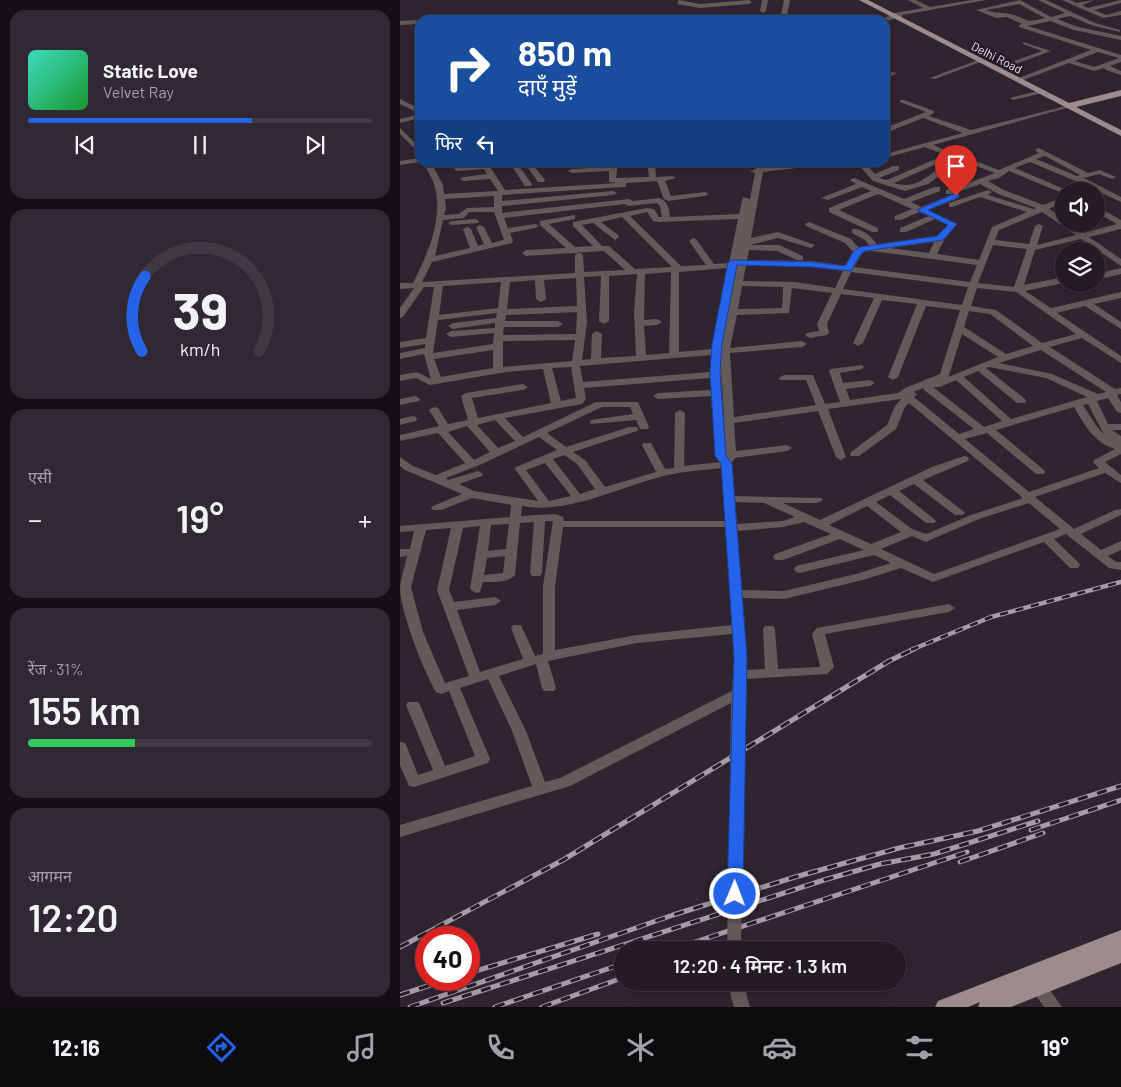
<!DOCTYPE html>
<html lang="hi">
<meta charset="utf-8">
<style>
body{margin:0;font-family:Barlow,"Noto Sans Devanagari",sans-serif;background:#302832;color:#f1f3f6;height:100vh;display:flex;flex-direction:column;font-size:19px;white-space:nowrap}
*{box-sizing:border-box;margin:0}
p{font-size:16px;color:#a3a1a7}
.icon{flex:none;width:28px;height:28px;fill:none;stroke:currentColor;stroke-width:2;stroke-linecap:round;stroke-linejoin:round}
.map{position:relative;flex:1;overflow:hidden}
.side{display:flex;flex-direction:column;gap:10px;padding:10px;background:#140f14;width:400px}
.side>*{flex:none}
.guide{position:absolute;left:15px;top:15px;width:475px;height:152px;border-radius:15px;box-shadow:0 2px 12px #0003,0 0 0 1px #413942;background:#1a4fa0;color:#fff;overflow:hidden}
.buttons{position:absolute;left:655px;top:182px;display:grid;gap:10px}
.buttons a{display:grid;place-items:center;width:50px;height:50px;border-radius:50%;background:#241b25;box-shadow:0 2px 12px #0003,0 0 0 1px #413942;font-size:25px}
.speed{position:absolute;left:15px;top:926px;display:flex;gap:10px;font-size:25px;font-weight:700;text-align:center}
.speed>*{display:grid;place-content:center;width:65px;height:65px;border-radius:50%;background:#241b25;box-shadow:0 2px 12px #0003,0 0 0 1px #413942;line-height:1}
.speed .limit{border:8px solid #d22;background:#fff;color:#111}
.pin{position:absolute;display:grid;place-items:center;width:42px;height:42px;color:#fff;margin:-51px -21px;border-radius:50% 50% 50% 0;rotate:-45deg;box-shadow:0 0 5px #0007}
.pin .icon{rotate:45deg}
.me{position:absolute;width:55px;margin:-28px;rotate:1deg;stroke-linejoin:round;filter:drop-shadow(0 0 4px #0008)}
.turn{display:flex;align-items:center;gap:18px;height:105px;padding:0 20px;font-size:22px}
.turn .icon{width:65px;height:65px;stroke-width:2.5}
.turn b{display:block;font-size:35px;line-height:42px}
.then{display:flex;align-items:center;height:48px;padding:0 20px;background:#0003;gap:10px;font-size:19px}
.big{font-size:38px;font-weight:600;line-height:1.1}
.side .card{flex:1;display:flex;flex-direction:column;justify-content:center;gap:8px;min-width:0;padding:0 18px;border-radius:15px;background:#302832}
.side .dial{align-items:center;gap:0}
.dial svg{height:130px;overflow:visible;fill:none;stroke:#413942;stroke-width:7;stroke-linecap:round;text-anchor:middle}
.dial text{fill:#f1f3f6;stroke:none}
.song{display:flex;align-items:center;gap:15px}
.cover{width:60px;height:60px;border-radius:8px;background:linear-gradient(135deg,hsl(170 70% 55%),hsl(130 70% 35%))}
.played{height:5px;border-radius:2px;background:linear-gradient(90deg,#2563eb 65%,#413942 65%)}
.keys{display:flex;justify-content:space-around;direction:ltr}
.heat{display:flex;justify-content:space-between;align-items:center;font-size:28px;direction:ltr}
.charge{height:8px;border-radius:4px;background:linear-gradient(90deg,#34c759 31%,#413942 0)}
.trip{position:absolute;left:214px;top:941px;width:292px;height:50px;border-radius:25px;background:#241b25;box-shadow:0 2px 12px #0003,0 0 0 1px #413942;font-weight:600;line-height:50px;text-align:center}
.tabs{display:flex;height:80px;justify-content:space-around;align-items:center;background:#0e0b0f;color:#a3a1a7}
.tabs .icon{width:35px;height:35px}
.tabs .current{color:#2563eb}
.tabs b{font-size:22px;color:#f1f3f6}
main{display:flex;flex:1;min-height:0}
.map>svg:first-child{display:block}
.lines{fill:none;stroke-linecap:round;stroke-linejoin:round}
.minor{fill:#645a5a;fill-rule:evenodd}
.major{fill:#9e8b8b;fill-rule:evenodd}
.rail-far1-casing{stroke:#a59ca6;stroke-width:4.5}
.rail-casing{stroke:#a59ca6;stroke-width:5}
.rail-far1{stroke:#261b27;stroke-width:2.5;stroke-dasharray:8;stroke-linecap:butt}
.rail{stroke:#261b27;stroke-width:3;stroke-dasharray:10;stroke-linecap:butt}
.minor-bridge{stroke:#645a5a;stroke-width:14}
.route{fill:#2563eb;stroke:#184099}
.labels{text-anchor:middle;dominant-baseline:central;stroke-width:5;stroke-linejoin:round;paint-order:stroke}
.far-street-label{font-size:12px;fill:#ebe3eb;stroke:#261b27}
</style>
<main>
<section class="side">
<div class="card">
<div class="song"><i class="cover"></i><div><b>Static Love</b><p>Velvet Ray</p></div></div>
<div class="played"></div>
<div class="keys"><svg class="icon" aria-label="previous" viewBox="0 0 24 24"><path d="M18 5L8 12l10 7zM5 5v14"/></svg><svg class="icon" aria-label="pause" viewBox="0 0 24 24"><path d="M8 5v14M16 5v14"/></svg><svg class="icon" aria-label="next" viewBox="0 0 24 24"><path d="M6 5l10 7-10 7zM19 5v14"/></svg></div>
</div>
<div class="card dial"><svg viewBox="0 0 100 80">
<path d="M14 69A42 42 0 1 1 86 69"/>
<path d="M14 69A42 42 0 0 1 16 23" stroke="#2563eb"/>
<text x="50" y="56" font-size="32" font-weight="700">39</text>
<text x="50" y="72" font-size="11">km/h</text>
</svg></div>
<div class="card"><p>एसी</p>
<div class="heat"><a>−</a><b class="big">19°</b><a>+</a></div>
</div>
<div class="card"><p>रेंज · 31%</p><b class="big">155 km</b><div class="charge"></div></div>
<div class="card"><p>आगमन</p><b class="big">12:20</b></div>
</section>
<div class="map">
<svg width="721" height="1007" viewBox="0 0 721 1007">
<rect width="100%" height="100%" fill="#302431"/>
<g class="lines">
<!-- minor -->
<g class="minor">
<path d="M279,0l21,4 49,-4 3,2 -3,2 -49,4 -23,-4z"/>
<path d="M362,0h6l-2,11 -3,2 -3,-2z"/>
<path d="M384,0h6l-4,20h-6z"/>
<path d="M508,0h8l14,7 42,-7h14l-84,15v2l-17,4 -9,-1 14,-4v-2l33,-6z"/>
<path d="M620,0l31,17 14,-4 -27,-13h8l49,23 25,7v2l-29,-7 -21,-9 -13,3 21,8 43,9v4l-47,-10 -24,-9 -22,5 93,29v7l-11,4 11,5v4l-15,-5 -2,-2 -10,3 -25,-8 -46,17h-4v-2l72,-28 -72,-23v-2l3,-1 -15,-7 -11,1 -20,-8zM619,4l26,14c-23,6 -15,1 -35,-4 -8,-2 -13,0 -24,-4zM698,52l21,6 -25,9 -19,-6z"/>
<path d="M662,0h8l6,3 19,-3 -13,5 6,3 33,-8v3l-27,7 12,5 15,-4v4l-18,3z"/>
<path d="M436,17l5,3h-7z"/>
<path d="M20,20v4l-20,1v-4z"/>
<path d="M623,42l28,9 -49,18h-4v-2l44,-16 -19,-7z"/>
<path d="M578,60l5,1 -48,18 -5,-1z"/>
<path d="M492,72l5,1 -12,6v-4z"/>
<path d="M641,90l3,2 -1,1 -30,7 -3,-2z"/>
<path d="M0,99l20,10v9l-20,5v-4l20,-5 -20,-10z"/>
<path d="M500,100h4l30,11v2l-5,3 42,14 99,-25v2l-137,38 66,25 40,-17 -4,-3 4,-2 49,25 12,-3 16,7 -4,2 -13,-5 -15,4 37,19v5l-36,-17 -55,-23 -15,6 54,23 -7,2 -53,-22 -10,7 -11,3 16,9 39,15 21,-8v5l-15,7 15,9v6h7l13,9 33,-9 -21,-12v-6l25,14v9l-32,8 32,22v7l-40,-27 -46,11 -11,35 40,-8v6l-39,8 26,17 70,-16v6l-27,6 27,18v7l-36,-23 -28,7 64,43v7l-39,-25 -32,9 65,42 6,-1v6l-4,1 4,7v11l-4,-1 -9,-14 -11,3 11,23h13v6h-9l9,6v18l-16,8 16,13v8l-16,-10 -70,24 39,32 41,-19 6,-1v6l-40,19 20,16 20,-9v9l-13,6 8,6h5v8l-12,-2 -43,-34 -12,5 24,23 2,3 -2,3h-8l-26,-26 -111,40 -32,-14 -38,12 -79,19 -42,-1 4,72 19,-1 -2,-40 2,-3h8l2,3 3,40 41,-2 1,-1 -8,-32 5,-6 132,-24 6,4 -6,4 -124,22 9,33 -7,7 -81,5 -1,28 -2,3h-10l-2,-7 -161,83 -170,51v-12l132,-39 -20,-55 -24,-52 -28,9 30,71 -2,4 -74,24 -5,-1 -9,-21v-23l5,1 2,4 11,28 15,-5 -27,-65 2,-3h10l2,3 25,61 30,-10 -26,-65 -8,3 -5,-2c-13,-22 -34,-77 -36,-102 0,-11 5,-23 7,-34l-7,1v-8h10l4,-18 -14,1v-6l110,-9 1,-12 -39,-7 -31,12h-8l-2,-2 2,-2 29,-12 -57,-24 -5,-4v-9l13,9 23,9 29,-12 -27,-30 -38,8v-6l39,-9 -10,-16 5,-3 4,1 10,16 20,-4 -7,-24 5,-3 57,-9 5,3 -5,3 -51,8 6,20 73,-15 -8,-34 -37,3 -76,13 -14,-7 -16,3v-6l17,-3 14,7 -7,-25 -24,5v-6l25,-5v-4l-25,4v-6l26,-4 8,-51h-10l-21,30 -3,1v-10l14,-20 -14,1v-6h13c15,-29 30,-64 22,-96 -2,-8 -8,-17 -12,-25h8l12,23 1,9 54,-3 -8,-12 -26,2 -4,-2 4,-2 23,-3 -3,-5 -25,2h-3l-5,-9h8l2,5 28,-2 16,25 113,-7 -9,-1v-11l-37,2 -4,-2 4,-2 38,-2v-5h8l-2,16 33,-1 -2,-15h8l1,15 16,-1 4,2 -11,3 6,15 34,-4 4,2 -4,2 -37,5 -4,-2 -7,-18 -31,2v4h-3l-121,8v6l111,-10 4,2 -4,2 -111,11v7l127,-14 4,2 26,-3c9,3 10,11 11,19l69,-3 4,-17 7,2 5,-26 -5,-2 6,-2 1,-7h8l-1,6 52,-6h31l-84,10 -12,66 27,-6 37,13 -4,3 -33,-10 -28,7h29l24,11v4h-6l-20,-9 -28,-1 -2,10 65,1 34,5 8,-13 -9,-10 -39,-17 -1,-2 4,-2 42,17 8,9 11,-2 -5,-6 -13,-7v-4c12,-1 20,9 27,17l2,1 4,-4 52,-6 11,-12 -13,-6 -29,13h-6v-4l29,-12 -10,-4 -18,8h-6v-4l17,-7 -34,-15 -39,16 39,18v4h-6l-43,-20v-4l42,-17 -9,-4 -34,13 -7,-2 35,-14 -6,-4 4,-2 50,21 30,-12h6v4l-29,11 10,5 32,-13h6v4l-31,12 29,14 -13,16 -7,14 42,6 13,-33 35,-15 -47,-15 -28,10h-3v-4l39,-13 4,2 -4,3 46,14 2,-1 -38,-14 -18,-10 -28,10h-6v-4l13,-4 -15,-8 -1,-2 3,-5 -18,13 -23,7 -32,-10 -17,-19h8l11,12 18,-8h6v4l-20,8 8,2 58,-25 -20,-8 -40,11v-4l78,-21 -40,-15 -38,15v-5l41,-16 -26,-10zM645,156l35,19 -3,1 -41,-17zM552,157l43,16 -29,11 -15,-9 7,-11 -1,-4h-3c-22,8 -33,32 -60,23zM94,196v11l-27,1 -8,6 -15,1 2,-7 -1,-9zM257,203l3,3 2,11h-3l-5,-8 -7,-1 -74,14v4l20,20 -18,1 -26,-23 26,-5v-4l-35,6v4l26,23 -40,2 -4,3 4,3 78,-5 21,19 -41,2 -1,-17 -4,-3 -4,3v18l-153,9 10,-20 80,-19 1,-2 -3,-8 25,-5 4,-2 -4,-2 -27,4 -4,-10 121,-14 4,2zM69,212h25l10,28 -12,3 -8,-16 -4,-2 -4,2 8,17 -6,2 -7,-17 -4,-2 -4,2 7,19 -35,8 8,-36 21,-2zM247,212l6,9 6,1 79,-3 -9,44 -15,1 -18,-25 -3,-1 -4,3 17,24 -25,1 -51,-50zM642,212l34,23 -39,10 6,-19 -4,-2 -4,2 -6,18 -34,-4 4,-10zM222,217l50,50 -37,2 -26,-23h-7l-20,-21 11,-2 22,17 4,-3 -1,-2 -17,-13zM534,242l-5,11 -39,-5zM593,245l34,4 -13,38 -36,-4zM472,251l105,14 -7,17 -116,-15 9,-15zM346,265l66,2 31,4 -8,17 -40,-6 -52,-1zM328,268l-16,81 -33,3v-80zM271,272l-2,81 -23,2 -2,-29 13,-1 5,-3 -5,-3 -13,1 1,-46zM451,272l117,15 -6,18 -119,-16zM237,274l-3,38 2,44 -35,2 1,-24 -5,-3 -5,3 -1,25 -9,1 5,-38 -3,-45 17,-1 -2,45 5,3 5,-3v-45zM176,278l1,28 -70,3 3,-27 25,-2 1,19 5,3 5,-3 -2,-19zM101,282l-3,26 -59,7 4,-29zM342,286l41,1 -1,21 -44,1zM392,288l40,5 -15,31 2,7 -12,2 -2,2 5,3 17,-3 2,-2 -2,-9 14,-30 33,4 -21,45 5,3 5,-3 19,-43 35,4 -29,73 5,3 5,-3 28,-71 34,4 -20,64 -35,14 -7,5 -48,7 -4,-11 24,-3 5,-3 -5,-3 -27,3 -3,-10 22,-4 2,-2 -2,-2 -31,4 -2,2 11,31 -15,2 -12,-29h-29l-5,3 1,2h26l10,25 -82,12 -4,-64 72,-6 5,-3 -5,-3 -72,7 7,-33 52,-2zM577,288l39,4 60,42 -34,9 -46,-33 -25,-4zM569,311l21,3 43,32 -27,8 -42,-27zM177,312l-1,22 -73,1 1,-8h54l5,-3 -5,-3h-53l1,-6zM97,313l-1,5 -43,5 -5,3 5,3 42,-6v5l-44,3 -5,3 5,3 43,-4 -1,11 -60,9 5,-33zM562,334l36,23 -50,20 1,-2zM175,340l-3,21 -69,6v-26zM93,350v18l-52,9 -7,-18zM641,350l65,42 -8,2 -46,-20 -53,-11zM311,355l-1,17 -127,10 -3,-16zM321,360l3,58h-1zM171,367l5,31 -15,3 -9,-33zM589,367l57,11 41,19 -76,22 -47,-42 14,-6 39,32h8l1,-2 -1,-2 -39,-31zM310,378l1,12 -53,3 -5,3 5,3 54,-3 4,60 5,6 -37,4 1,-53 -5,-3 -5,3 -1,55 -9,1 -14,-26h-8l-1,2 14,27 -51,15 -20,-27 -12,-8 64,-21 1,-2 -1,-2h-8l-63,20 -19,-14 55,-26h28l3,7 -42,6 -1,2 1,2 45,-4 4,9h8l1,-2 -11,-25h-42l-73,35 -18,-19 77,-14 4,-5 -2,-11zM556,380l46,41 -18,6 -51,-40h7zM523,388l1,2 50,39 -15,5 -45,-37 3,-3 -3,-2zM501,399l-6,7 -8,19 -36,27 -1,2 1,2h8l37,-27 9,-22 4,-4 114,95 -52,17 -45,19 -14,-5 -36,-27 14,-7 36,28h8l2,-2 -2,-2 -35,-28 15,-7 41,31h8l2,-2 -2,-2 -40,-31 45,-19 1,-2 -1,-2 -4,-1 -32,11 -112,53 -37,-17h34l6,-3 -2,-2 -86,-2 -3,-34 3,-4 52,-7 5,-3 -5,-3 -51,6 -2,-28 84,-12 18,46 5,3 5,-3 -18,-48zM688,404l15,29 1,2 -9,-11 -12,-19zM674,407c11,19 20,35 41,42l-21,11 -1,2 6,6 -70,24 -64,-53 22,-6 49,41h8l1,-2 -1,-2 -48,-40zM95,420l20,21 -17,7 -21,-23zM67,426l23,26 -16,8 -26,-28zM139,437l18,13 -41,17 -1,2 23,32 -64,-10 -15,-7 23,-8 1,-2 -5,-3 -30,9 -2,-2 36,-14zM164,455l13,9 18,25 -15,5 -27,-35zM145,463l26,33 -22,5 -23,-31zM322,468l3,53h-161l-1,-4 -8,-3 -34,2 1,-10c47,9 101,-21 146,-31 18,-4 36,-5 54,-7zM335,502l29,1 31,14 -12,4 -46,3zM629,503l31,26 -126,45 -53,-25 31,-13 14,6 4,-2 49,-21zM467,506l34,26 -30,12 -42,-19zM145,521h8l-10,65v68l-8,2 -14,-31h-8l-2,3 12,31 -43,13 -23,-62 38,-5 6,-4 -6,-4 -41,5 -5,-12 14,-62 17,-2 -10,63 6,4 4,-1 3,-10c10,0 25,1 32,-7l5,-52 14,-1 -4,51 2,3h8l2,-3zM404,522l27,12 -56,20 -2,3 2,3h8l57,-21 24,11 -68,16 -2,3 2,3 4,1 74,-18 17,8 -35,11 -72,17 -42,-1 -5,-59 46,-4zM109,524l-3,25 -18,2 3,-26zM163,527h163l6,98 -95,10 -82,15v-64zM51,528l-14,62 32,86 -24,7 -22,-51 -12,-45 15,-57zM105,556l-2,17 -19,2 3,-17zM332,634l2,23 -2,34 -172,87 -15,4 -19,-51 -27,-55 37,-12 6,24 2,3h10l2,-3 -8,-27 89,-18z"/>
<path d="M0,128l20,20v6l-20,-20z"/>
<path d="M20,158v4l-20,3v-4z"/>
<path d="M109,162h7l16,22 -1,2h-6z"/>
<path d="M124,162h7l14,18 -1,2h-6z"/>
<path d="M75,219l4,2 -1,2 -26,2 -4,-2 4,-2z"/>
<path d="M721,268v6l-25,6v-6z"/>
<path d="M15,396l5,3 -1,2 -19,4v-6z"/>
<path d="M12,416l4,1 1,2 -1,2 -16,4v-6z"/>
<path d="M638,980l6,2 18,25h-18l-14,-20 2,-5z"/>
<path d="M327,982h16l7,25h-16z"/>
</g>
<!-- major -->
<g class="major">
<path d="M459,0h9l201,103 52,-13v6l-45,11 45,23v6z"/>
<path d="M721,930v33l-110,44h-33l2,-5 -12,5h-33l3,-6z"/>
</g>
<defs>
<path id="rail-far1" d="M511,650l80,-33 130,-35"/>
<g id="rail">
<path d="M631,830l90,-30"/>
<path d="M560,862l83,-29"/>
<path d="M0,947l163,-87 326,-199 25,-12"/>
<path d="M271,950l296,-98"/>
<path d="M300,950l19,-7"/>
<path d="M69,973l129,-39"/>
<path d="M0,995l46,-15"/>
<path d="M43,1003l381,-123 56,-16 54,-10 104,-33"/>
<path d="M10,1007l263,-92 122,-38 104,-29 79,-17 143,-45"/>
<path d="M95,1007l127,-43"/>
<path d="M142,1007l80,-29"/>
</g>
</defs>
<!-- rail-far1 casing -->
<use href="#rail-far1" class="rail-far1-casing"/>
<!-- rail casing -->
<use href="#rail" class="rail-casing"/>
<!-- rail-far1 -->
<use href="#rail-far1" class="rail-far1"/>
<!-- rail -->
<use href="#rail" class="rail"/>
<!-- minor-bridge -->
<path class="minor-bridge" d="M334,950l4,-243"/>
</g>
<!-- route -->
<path class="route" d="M556,193l3,1v3l-31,13 29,14 -14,16 -78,11 -5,4 -9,16 -39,-4 -75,-2 -15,79 -2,28 6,84 6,8 15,193 -4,237 -2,4 -6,2 -5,-2 -3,-4 7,-237 -13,-193 -6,-8 -5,-84 2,-28 16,-82 5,-2 79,2 33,4 8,-14 7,-5 77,-11 11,-11 -31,-15z"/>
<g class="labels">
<!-- far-street labels -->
<g class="far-street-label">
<text transform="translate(597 57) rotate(27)">Delhi Road</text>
</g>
</g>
</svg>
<div class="buttons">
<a><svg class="icon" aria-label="sound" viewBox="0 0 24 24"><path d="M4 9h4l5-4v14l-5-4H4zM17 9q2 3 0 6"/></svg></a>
<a><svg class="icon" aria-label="layers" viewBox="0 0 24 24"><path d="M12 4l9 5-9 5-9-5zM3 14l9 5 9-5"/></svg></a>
</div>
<div class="speed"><div class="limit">40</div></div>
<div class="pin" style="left:556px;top:196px;background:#d93025"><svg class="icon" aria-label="arrive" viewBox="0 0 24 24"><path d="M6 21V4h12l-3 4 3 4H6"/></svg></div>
<svg class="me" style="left:335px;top:894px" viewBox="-20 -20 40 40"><circle r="17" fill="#2563eb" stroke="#fff" stroke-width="3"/><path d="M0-11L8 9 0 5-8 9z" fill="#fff"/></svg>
<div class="trip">12:20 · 4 मिनट · 1.3 km</div>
<div class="guide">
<div class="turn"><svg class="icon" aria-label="right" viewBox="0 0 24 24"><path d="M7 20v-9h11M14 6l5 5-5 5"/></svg><div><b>850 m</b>दाएँ मुड़ें</div></div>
<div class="then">फिर<svg class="icon" aria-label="left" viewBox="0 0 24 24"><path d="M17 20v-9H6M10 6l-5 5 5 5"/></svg></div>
</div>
</div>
</main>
<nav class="tabs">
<b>12:16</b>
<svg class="icon current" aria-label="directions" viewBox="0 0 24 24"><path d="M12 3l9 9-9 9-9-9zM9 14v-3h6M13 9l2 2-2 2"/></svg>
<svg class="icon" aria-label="music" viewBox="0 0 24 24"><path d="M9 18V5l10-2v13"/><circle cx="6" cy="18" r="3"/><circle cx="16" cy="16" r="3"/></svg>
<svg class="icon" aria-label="phone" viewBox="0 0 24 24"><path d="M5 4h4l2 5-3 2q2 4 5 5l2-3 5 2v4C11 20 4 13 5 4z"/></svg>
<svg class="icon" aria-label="climate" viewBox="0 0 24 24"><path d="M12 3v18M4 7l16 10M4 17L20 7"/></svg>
<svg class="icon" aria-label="car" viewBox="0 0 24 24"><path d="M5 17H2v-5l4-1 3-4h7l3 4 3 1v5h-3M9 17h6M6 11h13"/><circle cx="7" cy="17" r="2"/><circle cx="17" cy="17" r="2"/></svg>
<svg class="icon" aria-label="filters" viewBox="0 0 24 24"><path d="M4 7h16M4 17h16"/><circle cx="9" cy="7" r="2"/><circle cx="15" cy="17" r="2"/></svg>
<b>19°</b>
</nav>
